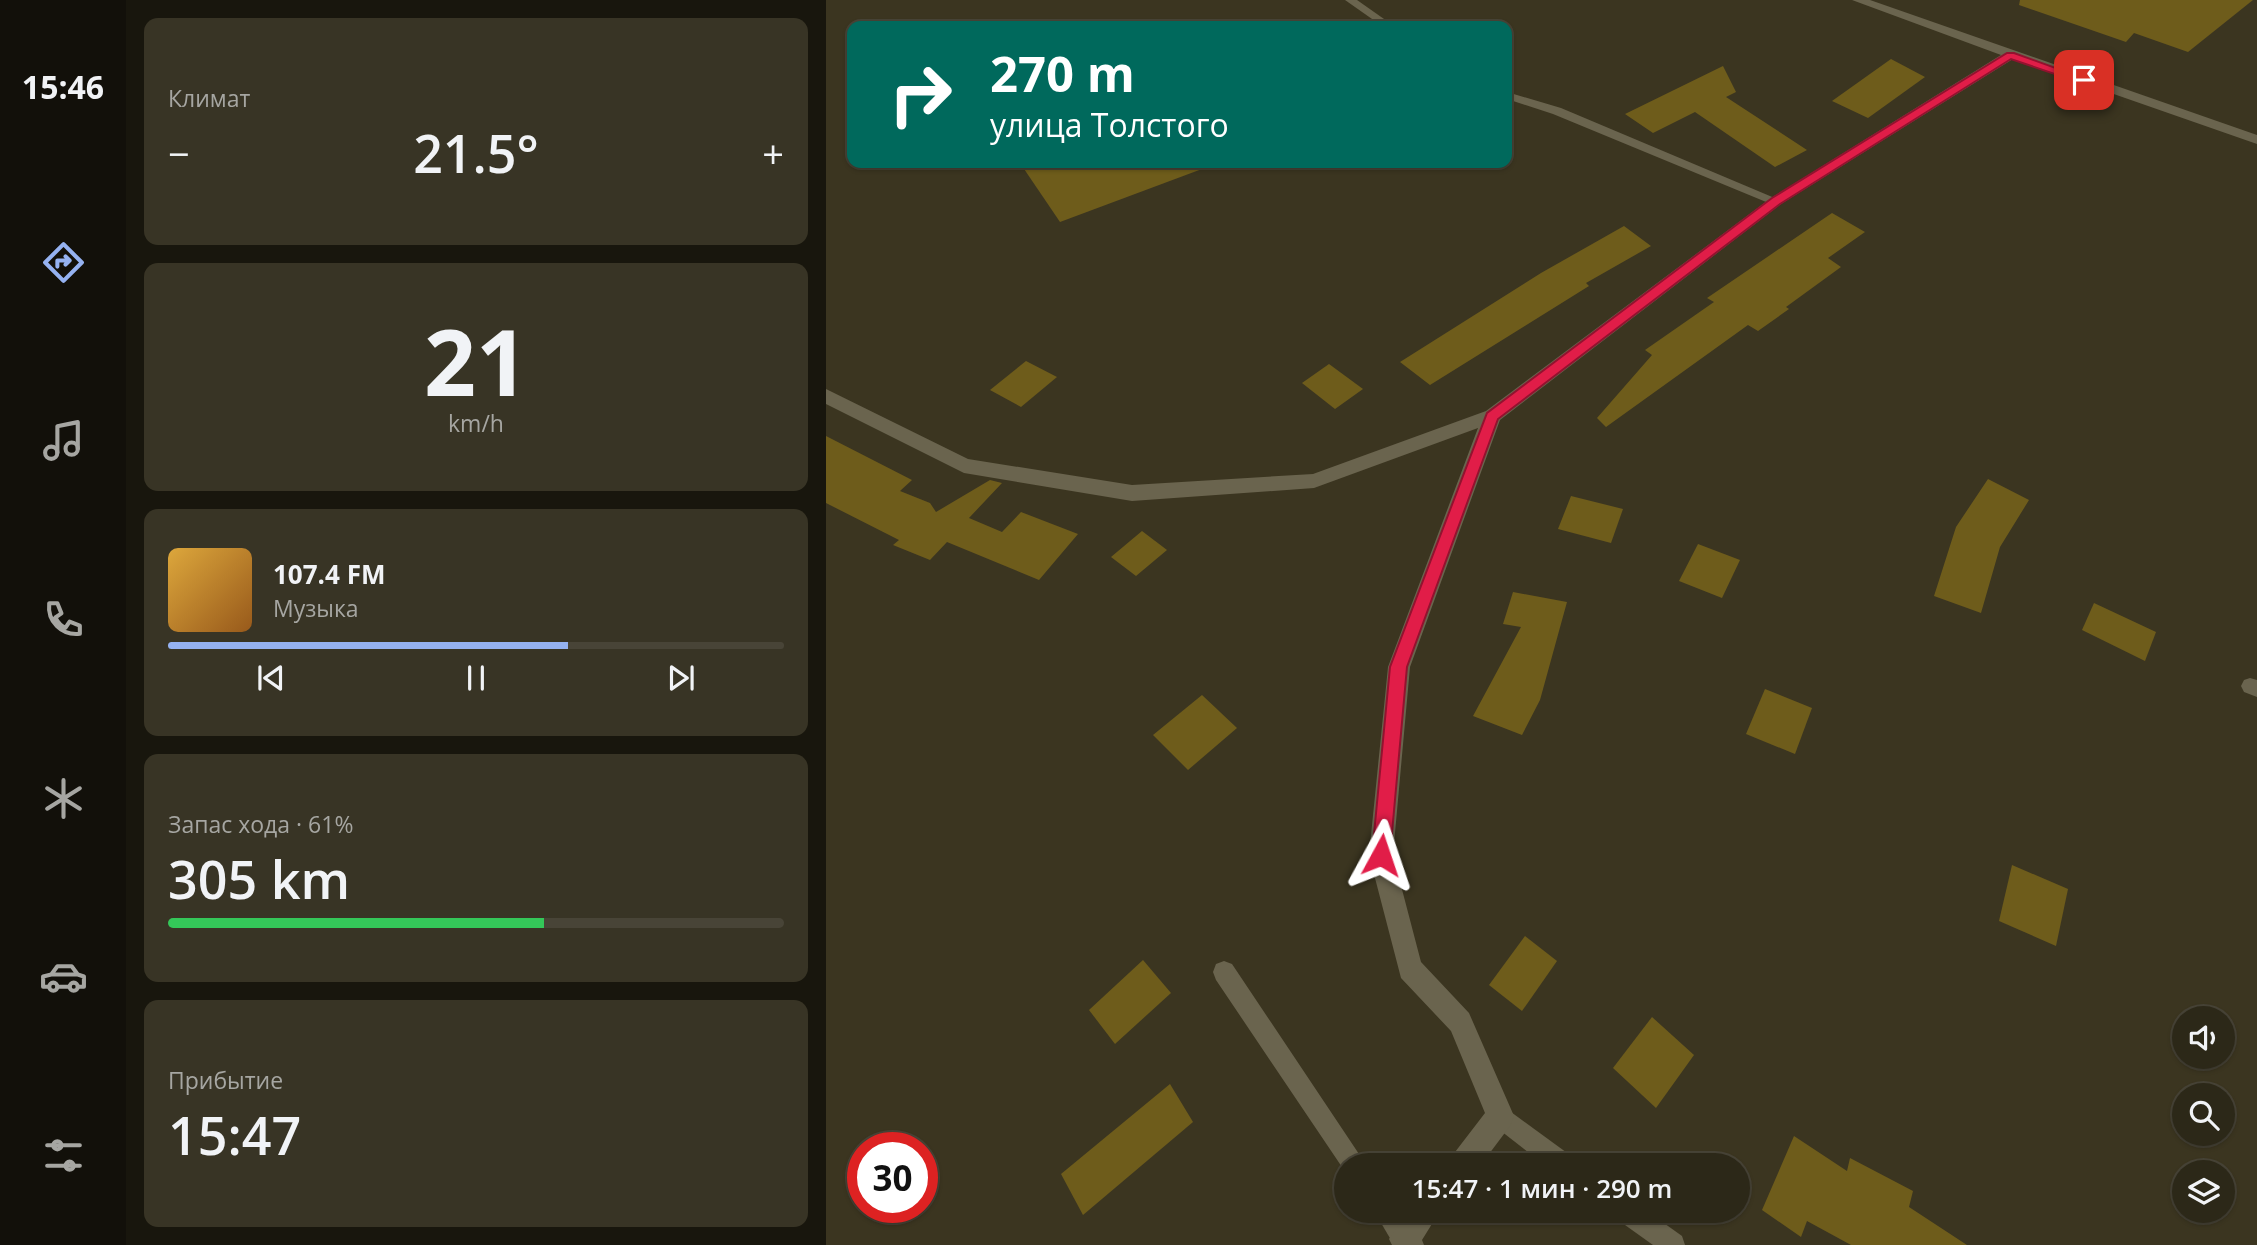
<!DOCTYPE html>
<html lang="ru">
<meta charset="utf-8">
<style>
body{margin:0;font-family:"Open Sans",sans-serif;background:#383425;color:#f1f3f6;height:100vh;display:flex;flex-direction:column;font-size:26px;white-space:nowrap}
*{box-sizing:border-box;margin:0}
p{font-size:23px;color:#a6a6a2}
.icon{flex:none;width:38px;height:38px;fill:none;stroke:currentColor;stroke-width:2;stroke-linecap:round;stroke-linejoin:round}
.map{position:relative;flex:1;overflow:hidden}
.side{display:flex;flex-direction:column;gap:18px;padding:18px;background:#18160d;width:700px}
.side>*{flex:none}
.top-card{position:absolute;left:21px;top:21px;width:665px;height:147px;border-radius:14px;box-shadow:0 2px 5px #0004,0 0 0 2px #484437;background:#00695c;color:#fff;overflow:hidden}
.fabs{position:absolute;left:1346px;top:1006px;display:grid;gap:14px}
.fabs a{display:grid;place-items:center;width:63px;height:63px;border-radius:50%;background:#2c2818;box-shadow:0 2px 5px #0004,0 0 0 2px #484437;font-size:35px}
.speed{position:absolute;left:21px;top:1132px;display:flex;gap:14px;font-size:35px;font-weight:700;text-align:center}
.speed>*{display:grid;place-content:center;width:91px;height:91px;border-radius:50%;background:#2c2818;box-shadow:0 2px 5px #0004,0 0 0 2px #484437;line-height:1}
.speed .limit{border:10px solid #d22;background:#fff;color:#111}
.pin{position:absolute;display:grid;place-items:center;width:60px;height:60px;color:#fff;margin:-30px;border-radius:14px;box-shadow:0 4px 10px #0006}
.me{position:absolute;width:77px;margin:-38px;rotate:5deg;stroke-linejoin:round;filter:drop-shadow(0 0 5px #0008)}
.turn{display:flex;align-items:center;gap:24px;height:147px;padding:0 28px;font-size:32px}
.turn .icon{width:91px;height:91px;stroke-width:2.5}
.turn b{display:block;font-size:49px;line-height:60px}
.big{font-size:52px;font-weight:600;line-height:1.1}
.side .card{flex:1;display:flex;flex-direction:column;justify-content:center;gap:10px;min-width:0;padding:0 24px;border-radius:14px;background:#383425}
.side .dial{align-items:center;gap:0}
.dial b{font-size:91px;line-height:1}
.song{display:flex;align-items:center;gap:21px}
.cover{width:84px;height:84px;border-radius:10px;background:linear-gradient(135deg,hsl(40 70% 55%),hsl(30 70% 35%))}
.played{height:7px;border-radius:4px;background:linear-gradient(90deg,#95b2f1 65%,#484437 65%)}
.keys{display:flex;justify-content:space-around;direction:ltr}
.heat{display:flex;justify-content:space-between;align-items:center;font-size:38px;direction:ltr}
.charge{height:10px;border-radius:5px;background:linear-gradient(90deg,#34c759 61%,#484437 0)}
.trip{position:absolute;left:508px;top:1153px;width:416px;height:70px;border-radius:35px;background:#2c2818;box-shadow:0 2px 5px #0004,0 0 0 2px #484437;font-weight:600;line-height:70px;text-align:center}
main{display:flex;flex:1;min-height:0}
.tab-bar{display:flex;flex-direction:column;width:126px;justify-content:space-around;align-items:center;background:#12100a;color:#a6a6a2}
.tab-bar .icon{width:49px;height:49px}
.tab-bar .on{color:#95b2f1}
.tab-bar b{font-size:32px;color:#f1f3f6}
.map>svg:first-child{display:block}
.building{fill:#6e5c1b}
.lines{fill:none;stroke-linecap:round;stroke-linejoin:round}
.service{fill:#6a644e;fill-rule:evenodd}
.minor{fill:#6a644e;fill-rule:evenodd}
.route{fill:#e11d48;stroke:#92132f;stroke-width:2}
</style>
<main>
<nav class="tab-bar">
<b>15:46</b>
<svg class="icon on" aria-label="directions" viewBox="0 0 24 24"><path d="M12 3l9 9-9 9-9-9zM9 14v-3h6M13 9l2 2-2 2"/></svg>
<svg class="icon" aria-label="music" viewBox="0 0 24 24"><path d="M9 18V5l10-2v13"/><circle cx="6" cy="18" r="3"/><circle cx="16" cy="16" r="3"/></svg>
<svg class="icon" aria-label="phone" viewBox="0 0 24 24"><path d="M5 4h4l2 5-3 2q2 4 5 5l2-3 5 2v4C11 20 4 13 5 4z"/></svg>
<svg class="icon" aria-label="climate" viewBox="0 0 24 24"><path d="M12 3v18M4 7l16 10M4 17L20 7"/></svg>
<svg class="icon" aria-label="car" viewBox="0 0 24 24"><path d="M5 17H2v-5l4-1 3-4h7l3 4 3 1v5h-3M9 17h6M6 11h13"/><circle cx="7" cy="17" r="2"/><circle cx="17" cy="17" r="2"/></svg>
<svg class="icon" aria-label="filters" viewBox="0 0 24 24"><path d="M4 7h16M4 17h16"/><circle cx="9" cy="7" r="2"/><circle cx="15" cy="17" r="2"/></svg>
</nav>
<section class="side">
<div class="card"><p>Климат</p>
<div class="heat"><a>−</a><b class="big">21.5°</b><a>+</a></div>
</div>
<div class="card dial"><b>21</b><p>km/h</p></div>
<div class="card">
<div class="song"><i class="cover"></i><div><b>107.4 FM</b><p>Музыка</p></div></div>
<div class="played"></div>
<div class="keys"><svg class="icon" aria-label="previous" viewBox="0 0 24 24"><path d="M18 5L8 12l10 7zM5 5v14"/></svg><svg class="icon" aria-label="pause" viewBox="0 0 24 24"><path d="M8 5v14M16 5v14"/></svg><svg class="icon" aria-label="next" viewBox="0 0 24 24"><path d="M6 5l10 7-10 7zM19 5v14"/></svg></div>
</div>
<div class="card"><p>Запас хода · 61%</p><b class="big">305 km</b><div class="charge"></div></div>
<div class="card"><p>Прибытие</p><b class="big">15:47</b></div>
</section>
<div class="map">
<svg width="1431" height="1245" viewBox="0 0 1431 1245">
<rect width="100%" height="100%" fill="#3b3520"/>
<!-- building -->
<g class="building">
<path d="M1194,0h233l-65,52 -54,-19 -8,9 -107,-37z"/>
<path d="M1065,59l34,18 -57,41 -36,-17z"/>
<path d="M897,66l13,26 -10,5 81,53 -32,17 -80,-55 -42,21 -28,-19z"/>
<path d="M194,163h189l1,3 -150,56z"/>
<path d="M1006,213l33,19 -37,26 13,9 -55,40 3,2 -31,22 -10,-6 -142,102 -9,-9 55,-63 -7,-5 69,-48 -7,-4z"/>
<path d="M798,226l27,20 -65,37 3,3 -159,99 -30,-23 141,-89z"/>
<path d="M200,361l31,16 -36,30 -31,-17z"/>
<path d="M503,364l34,25 -28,20 -33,-26z"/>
<path d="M0,436l86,44 -12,11 30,12 6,9 54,-32 12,3 -33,35 33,14 19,-20 57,22 -39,46 -92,-38 -17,18 -37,-15 6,-5 -73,-37z"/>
<path d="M1162,479l41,21 -29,47 -19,66 -47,-17 22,-69z"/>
<path d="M745,496l52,13 -12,34 -53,-14z"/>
<path d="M316,531l25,19 -31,26 -25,-19z"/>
<path d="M872,544l42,16 -18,38 -43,-17z"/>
<path d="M687,592l54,10 -27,98 -18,35 -49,-19 48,-89 -18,-3z"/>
<path d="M1268,603l62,29 -11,29 -63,-31z"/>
<path d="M939,689l47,19 -17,46 -49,-20z"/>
<path d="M376,695l35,33 -49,42 -35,-35z"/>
<path d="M1186,865l56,24 -12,57 -57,-25z"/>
<path d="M699,936l32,25 -35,50 -33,-26z"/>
<path d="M317,960l28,33 -56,51 -26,-34z"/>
<path d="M826,1017l42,38 -38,53 -43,-40z"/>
<path d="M344,1084l23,38 -110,93 -22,-41z"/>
<path d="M968,1136l53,35 3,-13 63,33 -4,16 58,38h-116l-44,-24 -6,16 -39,-27z"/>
</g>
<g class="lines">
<!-- service -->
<g class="service">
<path d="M519,0h12l37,26h-12z"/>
<path d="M681,92l54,16 221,93 -6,4 -5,-1 -218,-90 -46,-15z"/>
<path d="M1424,678l7,2v17l-13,-5 -3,-6 3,-6z"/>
<path d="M398,961l8,3 135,202h-21v7l-130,-193 -3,-8 3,-8z"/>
<path d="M674,1104l74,54 4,8h-32l-54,-42 -4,-8 4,-8z"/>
<path d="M548,1211h26l16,28 -2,6h-20z"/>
<path d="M789,1211h32l35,25 3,9h-32l-35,-25z"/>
</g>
<!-- minor -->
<g class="minor">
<path d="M1026,0h18l387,135v9l-244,-85 -232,145 -281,216 -90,247 -17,188 28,107 48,51 45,103 -4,10 -30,40h-32l4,-10 33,-43 -34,-82 -50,-53 -32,-123 19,-188 90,-239 -164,60 -182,13 -168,-28 -138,-69v-15l142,70 164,26 181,-11 173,-63 285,-213 230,-143z"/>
<path d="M582,1211h32l-18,29 2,5h-32l-3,-6z"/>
</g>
</g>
<!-- route -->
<path class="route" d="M1181,53h7l75,27 -8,3 -70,-24 -231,145 -282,215 -91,248 -17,188 -3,6 -6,3 -7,-3 -2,-6 18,-188 97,-254 285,-215z"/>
</svg>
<div class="fabs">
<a><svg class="icon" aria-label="sound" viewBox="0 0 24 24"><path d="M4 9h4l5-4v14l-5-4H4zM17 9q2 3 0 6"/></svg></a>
<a><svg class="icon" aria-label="search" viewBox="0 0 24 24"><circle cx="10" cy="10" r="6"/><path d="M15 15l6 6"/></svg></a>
<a><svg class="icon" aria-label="layers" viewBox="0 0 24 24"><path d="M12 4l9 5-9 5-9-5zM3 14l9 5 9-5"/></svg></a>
</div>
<div class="speed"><div class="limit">30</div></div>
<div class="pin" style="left:1258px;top:80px;background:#d93025"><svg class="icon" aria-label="arrive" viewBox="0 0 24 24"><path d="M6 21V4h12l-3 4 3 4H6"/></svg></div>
<svg class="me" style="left:555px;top:855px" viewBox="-20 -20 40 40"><path d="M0-17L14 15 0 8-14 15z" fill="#e11d48" stroke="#fff" stroke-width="4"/></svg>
<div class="trip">15:47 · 1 мин · 290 m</div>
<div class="top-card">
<div class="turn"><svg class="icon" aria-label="right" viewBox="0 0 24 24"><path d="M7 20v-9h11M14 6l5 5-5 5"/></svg><div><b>270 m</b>улица Толстого</div></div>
</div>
</div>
</main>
